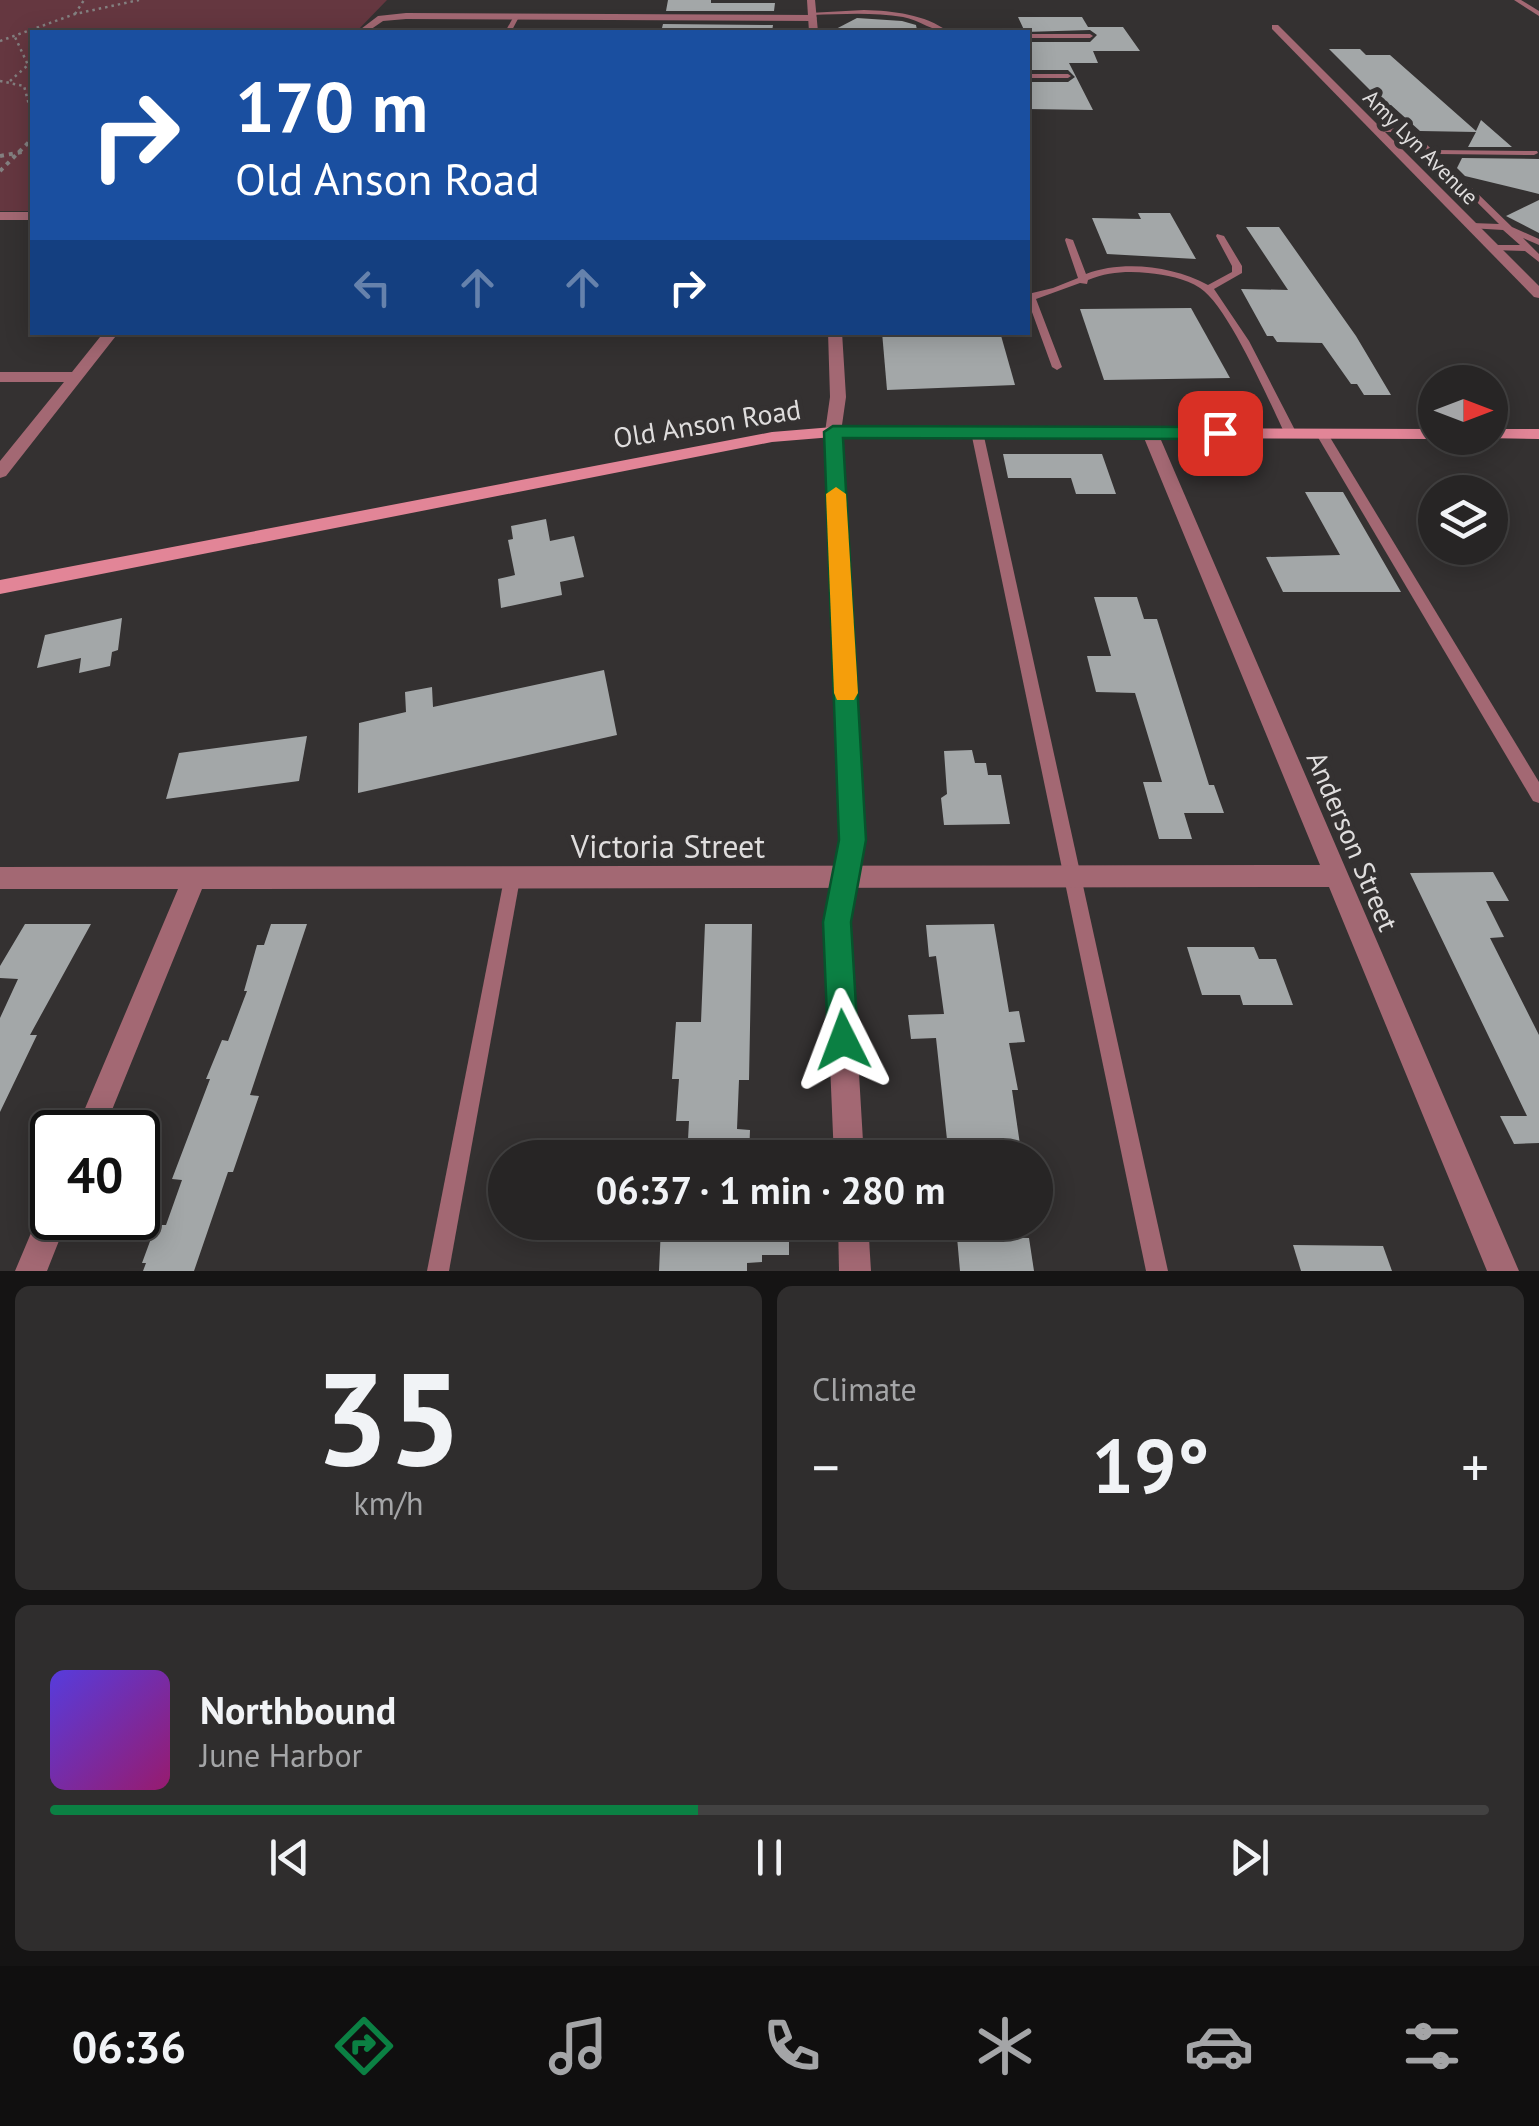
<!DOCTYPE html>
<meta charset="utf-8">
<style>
body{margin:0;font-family:"PT Sans",sans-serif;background:#2f2d2d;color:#f1f3f6;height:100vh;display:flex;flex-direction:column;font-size:38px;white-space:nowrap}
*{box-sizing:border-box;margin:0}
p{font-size:32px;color:#a4a5a7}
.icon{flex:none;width:55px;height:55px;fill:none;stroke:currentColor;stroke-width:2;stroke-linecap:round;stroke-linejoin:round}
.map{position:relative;height:1271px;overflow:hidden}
.side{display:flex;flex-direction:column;gap:15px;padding:15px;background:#151414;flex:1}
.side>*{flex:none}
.hud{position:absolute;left:30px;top:30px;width:1000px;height:305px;border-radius:0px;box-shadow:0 5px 25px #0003,0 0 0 2px #434242;background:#1a4fa0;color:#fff;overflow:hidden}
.needle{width:65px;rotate:90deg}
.controls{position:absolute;left:1418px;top:365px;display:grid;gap:20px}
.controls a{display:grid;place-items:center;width:90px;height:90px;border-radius:50%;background:#272525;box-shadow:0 5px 25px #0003,0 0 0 2px #434242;font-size:50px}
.speed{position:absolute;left:30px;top:1110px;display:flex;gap:20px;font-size:50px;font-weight:700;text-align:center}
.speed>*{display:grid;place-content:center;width:130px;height:130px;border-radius:50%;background:#272525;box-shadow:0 5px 25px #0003,0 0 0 2px #434242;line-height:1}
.speed .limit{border:5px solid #111;border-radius:15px;background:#fff;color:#111}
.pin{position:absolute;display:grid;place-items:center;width:85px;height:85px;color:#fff;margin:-42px;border-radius:20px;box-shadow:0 5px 15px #0006}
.me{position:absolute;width:110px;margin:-55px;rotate:357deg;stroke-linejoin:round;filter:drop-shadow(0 0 8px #0008)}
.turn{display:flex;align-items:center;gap:35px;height:210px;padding:0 40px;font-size:45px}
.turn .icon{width:130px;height:130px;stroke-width:2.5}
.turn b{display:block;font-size:70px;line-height:85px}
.lanes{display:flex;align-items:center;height:95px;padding:0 40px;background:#0003;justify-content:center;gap:50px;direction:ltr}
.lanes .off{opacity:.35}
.big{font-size:75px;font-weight:600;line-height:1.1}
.side .widget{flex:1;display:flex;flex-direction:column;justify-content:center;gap:15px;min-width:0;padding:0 35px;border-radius:15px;background:#2f2d2d}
.side .dial{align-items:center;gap:0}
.dial b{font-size:130px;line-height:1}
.song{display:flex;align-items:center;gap:30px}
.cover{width:120px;height:120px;border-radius:15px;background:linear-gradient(135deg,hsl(250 70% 55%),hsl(320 70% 35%))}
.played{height:10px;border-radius:5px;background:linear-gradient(90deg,#0b8043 45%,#434242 45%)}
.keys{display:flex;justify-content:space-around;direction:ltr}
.heat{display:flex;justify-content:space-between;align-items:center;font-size:55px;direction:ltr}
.side .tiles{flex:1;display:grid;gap:15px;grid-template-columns:1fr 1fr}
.widget:last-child{grid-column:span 2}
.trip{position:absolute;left:488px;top:1140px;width:565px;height:100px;border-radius:50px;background:#272525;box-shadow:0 5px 25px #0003,0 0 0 2px #434242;font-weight:600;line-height:100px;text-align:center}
.menu{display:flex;height:160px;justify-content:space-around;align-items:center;background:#100f0f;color:#a4a5a7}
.menu .icon{width:70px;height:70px}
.menu .active{color:#0b8043}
.menu b{font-size:45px;color:#f1f3f6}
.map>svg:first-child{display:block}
.green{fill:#653740}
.building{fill:#a3a7a8}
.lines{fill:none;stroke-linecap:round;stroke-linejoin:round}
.path-far1{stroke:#838080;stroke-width:2.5;stroke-dasharray:2.5 4;stroke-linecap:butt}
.path{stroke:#838080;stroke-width:4;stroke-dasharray:4 5;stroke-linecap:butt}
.service{fill:#a36873;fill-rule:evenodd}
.minor{fill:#a36873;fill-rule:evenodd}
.tertiary{fill:#a36873;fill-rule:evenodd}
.secondary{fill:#e28597;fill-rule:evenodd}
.route{fill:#0b8043;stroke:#07532c;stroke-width:2.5}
.slow{fill:#f59e0b}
.labels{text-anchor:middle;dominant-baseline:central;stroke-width:10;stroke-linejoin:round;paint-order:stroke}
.far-street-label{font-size:22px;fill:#dfdddd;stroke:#343131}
.street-label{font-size:28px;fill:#dfdddd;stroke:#343131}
.near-street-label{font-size:32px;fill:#dfdddd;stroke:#343131}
</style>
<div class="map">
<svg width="1539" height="1271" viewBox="0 0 1539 1271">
<rect width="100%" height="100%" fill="#343131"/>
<!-- green -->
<path class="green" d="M0,0h387l-31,32h-324v179h-32z"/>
<!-- building -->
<g class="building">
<path d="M668,0h43v3h64l-1,8h-108z"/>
<path d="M1018,17h64l6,10h35l17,24h-47l5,12h-29l24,47 -65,-1v-27h40l7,-5 -7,-7h-40v-28h62l7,-7 -7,-5 -65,2z"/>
<path d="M857,18l45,3 14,4 1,5 -85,1z"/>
<path d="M663,24l110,1 -1,7h-111z"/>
<path d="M1329,49h31l6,6h24l86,76 5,-11 31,27h-44l8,-15 -56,-1 -29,-26h-6z"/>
<path d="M1462,158l77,1v35l-74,-18 -8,-8z"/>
<path d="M1539,200v33l-33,-17z"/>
<path d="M1138,213h32l26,46 -89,-5 -15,-36 49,1z"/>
<path d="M1246,227h33l77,109 35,59h-27l-7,-11h-6l-29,-41 -45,-1 -4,-6h-6l-26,-47 47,1z"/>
<path d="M1191,308l39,70 -126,2 -24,-71z"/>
<path d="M882,332h118l15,53 -128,5z"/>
<path d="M1003,454h99l14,40h-40l-5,-16h-63z"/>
<path d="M1305,492h38l58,100h-118l-17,-35 74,-2z"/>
<path d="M546,519l4,22 24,-5 10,41 -24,5 2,13 -61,13 -3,-29 17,-4 -7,-35 5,-1 -2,-13z"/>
<path d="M1094,597h43l7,22h13l52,166h5l10,28h-40l8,26h-33l-16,-57h19l-27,-89 -39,-1 -9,-36h24z"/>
<path d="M122,618l-4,32 -6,2 -2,14 -31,7 2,-15 -44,10 8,-33z"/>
<path d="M604,670l13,65 -259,58 1,-70 47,-11 -1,-20 27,-5 1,20z"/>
<path d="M307,736l-8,45 -133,18 13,-46z"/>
<path d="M972,750l3,13h11l2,12h13l9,49 -66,1 -3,-27 6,-4 -3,-43z"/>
<path d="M1493,872l16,29h-23l18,36 -14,1 49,97v108l-25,1 -14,-28h27l-117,-243z"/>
<path d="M25,924h66l-61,111h7l-37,77v-94l18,-39 -18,-1v-12z"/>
<path d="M271,924h36l-57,171 9,1 -26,76h-5l-34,99h-51l3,-8h-4l14,-38h10l16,-45 -10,-1 38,-100h-4l16,-39 6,1 19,-50h-3l13,-46h7z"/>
<path d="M705,924h47l-3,156h-10l-2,49 13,1 -1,26 -62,2 2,-37h-13l3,-42h-7l4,-57h25z"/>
<path d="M994,924l15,88 10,-1 6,31 -16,1 9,47h-6l10,68h-73l-13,-120 -25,1 -3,-24 36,-1 -8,-58 -7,1 -3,-32z"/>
<path d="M1187,947h67l5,12h17l17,46h-50l-3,-10h-38z"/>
<path d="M693,1222h96v33h-27v7l-15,1v8h-88l2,-44z"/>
<path d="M957,1237l72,1 5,33h-74z"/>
<path d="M1293,1245l90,1 9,25h-91z"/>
</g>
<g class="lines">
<!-- path-far1 -->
<g class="path-far1">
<path d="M75,14l9,-14"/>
<path d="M0,41l75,-27 64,-14"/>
<path d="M0,81l24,5 8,30"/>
<path d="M10,81l18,-16 -13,-28"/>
<path d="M28,144l4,-6"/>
</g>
<!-- path -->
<g class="path">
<path d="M0,156l22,-4"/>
<path d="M0,171l30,-30"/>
</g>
<!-- service -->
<g class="service">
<path d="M1514,0h7l18,11v5z"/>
<path d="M864,10c30,1 60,4 85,22 -15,0 -30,-12 -46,-15 -30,-5 -61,-3 -91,-2l-3,-2z"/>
<path d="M514,16l5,1 -8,15h-6z"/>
<path d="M1028,34h62l3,2 -3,2h-62z"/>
<path d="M1028,74h40l3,2 -3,2h-40z"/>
<path d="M1374,128h37l21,22 105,1 1,2 -4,2 -97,-1 75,73 27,12v6l-16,-7 16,16v8l-14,-11 -34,-1v-4l3,-1h26l-17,-15 -34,-2 -1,-2 4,-3 27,1 -93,-92h-32z"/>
<path d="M1217,234l7,2 18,30v7l-28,16 35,52 48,93 -2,3 -4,1 -6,-4c-16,-33 -57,-128 -85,-146 -15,-10 -34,-13 -52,-15 -21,-2 -40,-1 -60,7l-1,4 -7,-1 -44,16 26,68 -5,3 -5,-3 -24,-66v-7l25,-6 25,-10 -13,-38 1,-2 7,2 13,34c37,-14 87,-8 122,11l24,-13v-6l-16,-30z"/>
<path d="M977,428l6,4 185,839h-22l-175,-839z"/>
<path d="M1322,430l6,4 211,348v21l-6,-2 -217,-367z"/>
<path d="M512,871l6,2 2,6 -71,392h-22l77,-392 2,-6z"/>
</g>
<!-- minor -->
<g class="minor">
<path d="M406,13l407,2 4,3 -4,3 -407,-2 -23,2 -16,11h-10l21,-16z"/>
<path d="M1272,25h6l261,261v12l-5,-1 -262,-268z"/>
<rect x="0" y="212" width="32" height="8"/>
<path d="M104,332h15l-113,144 -6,2v-17l64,-79h-64v-10h72z"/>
<path d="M1150,428l8,5 361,838h-32l-158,-384 -1127,2 -99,243h-28l103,-243h-178v-22l1320,-2 -178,-432z"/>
<path d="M52,1203v15h16l-21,53h-32l27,-64z"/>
</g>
<!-- tertiary -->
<g class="tertiary">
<path d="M807,0h8l3,32h-9z"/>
<path d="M828,332h14l4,65 -5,35 24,408 -15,82 14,236h-30l-10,-236 17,-82 -16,-408 5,-35z"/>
<path d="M838,1222h30l3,49h-32z"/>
</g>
<!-- secondary -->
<g class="secondary">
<path d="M833,427l602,2v9h6l-6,1 -602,-2 -61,5 -772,152v-14l772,-148z"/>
<path d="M1490,429h49v10l-55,-1h6z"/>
</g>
</g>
<!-- route -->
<path class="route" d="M833,426l387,1 10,6 -10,6 -377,-1 23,402 -15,82 7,118 -4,10 -11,5 -11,-5 -4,-10 -5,-118 16,-82 -15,-408z"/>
<!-- slow -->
<path class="slow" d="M836,487l10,7 12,199 -4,7h-17l-3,-7 -8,-199z"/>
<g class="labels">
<!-- far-street labels -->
<g class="far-street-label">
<text transform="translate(1421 147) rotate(45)">Amy Lyn Avenue</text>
</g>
<!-- street labels -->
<g class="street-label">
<text transform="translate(707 423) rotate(-9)">Old Anson Road</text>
<text transform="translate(1353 841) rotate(67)">Anderson Street</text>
</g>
<!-- near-street labels -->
<g class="near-street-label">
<text x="668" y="846">Victoria Street</text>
</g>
</g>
</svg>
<div class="controls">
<a><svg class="needle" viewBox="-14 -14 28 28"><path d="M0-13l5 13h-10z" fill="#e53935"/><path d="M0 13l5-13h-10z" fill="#a4a5a7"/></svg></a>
<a><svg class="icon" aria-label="layers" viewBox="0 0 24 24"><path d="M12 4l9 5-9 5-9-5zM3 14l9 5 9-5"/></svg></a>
</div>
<div class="speed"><div class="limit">40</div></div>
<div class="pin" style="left:1220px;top:433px;background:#d93025"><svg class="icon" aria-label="arrive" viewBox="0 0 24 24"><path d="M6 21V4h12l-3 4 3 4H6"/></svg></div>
<svg class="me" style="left:843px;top:1040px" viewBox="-20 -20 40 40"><path d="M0-17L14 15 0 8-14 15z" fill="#0b8043" stroke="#fff" stroke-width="4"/></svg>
<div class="trip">06:37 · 1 min · 280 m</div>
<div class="hud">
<div class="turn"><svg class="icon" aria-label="right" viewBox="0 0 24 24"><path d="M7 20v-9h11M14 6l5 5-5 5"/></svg><div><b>170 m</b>Old Anson Road</div></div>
<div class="lanes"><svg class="icon off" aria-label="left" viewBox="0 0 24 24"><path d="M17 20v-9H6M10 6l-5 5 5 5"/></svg><svg class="icon off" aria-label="ahead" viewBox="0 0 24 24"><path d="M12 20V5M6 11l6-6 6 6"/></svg><svg class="icon off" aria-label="ahead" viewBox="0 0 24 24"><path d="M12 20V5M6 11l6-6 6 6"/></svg><svg class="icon" aria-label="right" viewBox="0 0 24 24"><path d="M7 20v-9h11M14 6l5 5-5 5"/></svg></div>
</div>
</div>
<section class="side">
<div class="tiles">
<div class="widget dial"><b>35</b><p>km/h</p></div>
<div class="widget"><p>Climate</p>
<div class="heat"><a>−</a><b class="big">19°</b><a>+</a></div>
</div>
<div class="widget">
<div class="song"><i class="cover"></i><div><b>Northbound</b><p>June Harbor</p></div></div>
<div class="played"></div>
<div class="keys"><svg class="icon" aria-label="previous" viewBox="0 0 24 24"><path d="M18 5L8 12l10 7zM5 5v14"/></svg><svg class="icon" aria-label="pause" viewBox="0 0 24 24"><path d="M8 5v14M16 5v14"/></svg><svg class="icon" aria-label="next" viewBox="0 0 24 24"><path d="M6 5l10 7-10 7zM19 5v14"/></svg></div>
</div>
</div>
</section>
<nav class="menu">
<b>06:36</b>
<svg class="icon active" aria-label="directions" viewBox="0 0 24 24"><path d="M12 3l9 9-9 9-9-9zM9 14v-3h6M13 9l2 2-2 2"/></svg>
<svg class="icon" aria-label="music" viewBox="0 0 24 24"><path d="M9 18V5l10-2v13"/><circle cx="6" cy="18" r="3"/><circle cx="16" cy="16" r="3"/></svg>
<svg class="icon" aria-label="phone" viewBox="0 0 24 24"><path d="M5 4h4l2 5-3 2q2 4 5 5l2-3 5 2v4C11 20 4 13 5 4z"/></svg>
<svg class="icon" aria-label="climate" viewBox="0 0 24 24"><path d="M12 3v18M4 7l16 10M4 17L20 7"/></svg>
<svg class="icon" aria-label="car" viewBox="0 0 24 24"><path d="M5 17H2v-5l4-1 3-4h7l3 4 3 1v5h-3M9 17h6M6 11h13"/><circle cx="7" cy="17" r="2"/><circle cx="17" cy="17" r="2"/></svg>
<svg class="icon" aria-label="filters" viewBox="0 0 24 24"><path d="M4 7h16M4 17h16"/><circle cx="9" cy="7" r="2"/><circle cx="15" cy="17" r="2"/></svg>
</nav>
